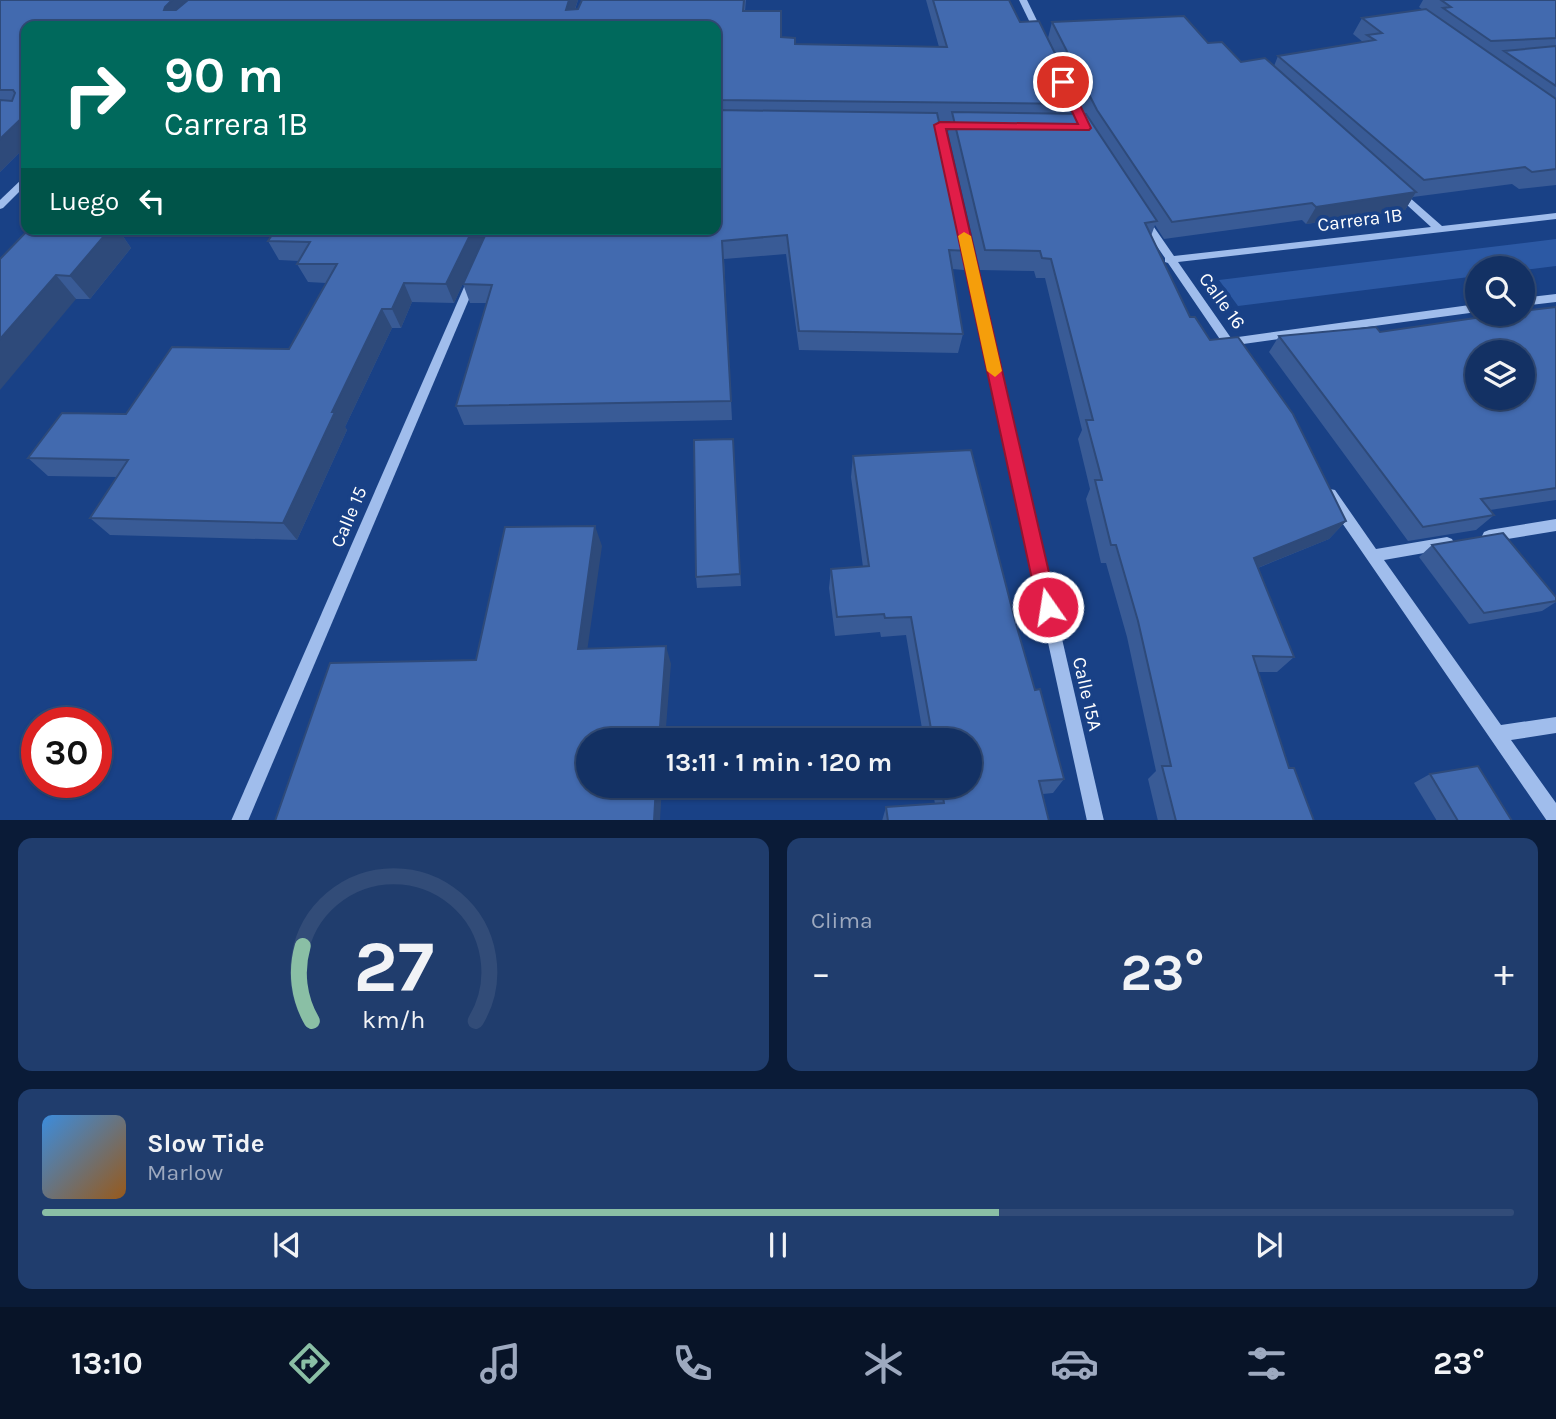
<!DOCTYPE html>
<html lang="es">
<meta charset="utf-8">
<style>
body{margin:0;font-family:Karla,sans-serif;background:#203d6d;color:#f1f3f6;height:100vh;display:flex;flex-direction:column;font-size:26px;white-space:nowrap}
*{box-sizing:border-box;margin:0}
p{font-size:23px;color:#9da9bf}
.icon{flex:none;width:38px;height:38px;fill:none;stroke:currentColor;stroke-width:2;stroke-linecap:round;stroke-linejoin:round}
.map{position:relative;height:820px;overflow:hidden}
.details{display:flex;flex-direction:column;gap:18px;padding:18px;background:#0a1b37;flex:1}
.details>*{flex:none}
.hud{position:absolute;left:21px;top:21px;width:700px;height:214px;border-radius:14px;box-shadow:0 2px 5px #0004,0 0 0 2px #324c78;background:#00695c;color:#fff;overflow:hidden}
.tools{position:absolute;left:1465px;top:256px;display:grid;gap:14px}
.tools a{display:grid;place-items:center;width:70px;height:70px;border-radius:50%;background:#133164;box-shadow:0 2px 5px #0004,0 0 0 2px #324c78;font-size:35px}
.speed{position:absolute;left:21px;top:707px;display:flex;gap:14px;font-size:35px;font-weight:700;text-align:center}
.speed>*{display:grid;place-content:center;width:91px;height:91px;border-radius:50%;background:#133164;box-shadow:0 2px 5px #0004,0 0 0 2px #324c78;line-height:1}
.speed .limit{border:10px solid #d22;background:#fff;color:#111}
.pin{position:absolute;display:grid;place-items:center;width:60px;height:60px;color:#fff;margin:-30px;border:4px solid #fff;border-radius:50%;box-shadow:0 2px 7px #0007}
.me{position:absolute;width:77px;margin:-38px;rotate:347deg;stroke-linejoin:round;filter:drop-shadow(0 0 5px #0008)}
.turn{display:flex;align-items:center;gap:24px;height:147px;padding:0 28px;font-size:32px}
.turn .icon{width:91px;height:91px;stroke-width:2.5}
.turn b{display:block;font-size:49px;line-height:60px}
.then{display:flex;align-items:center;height:66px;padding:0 28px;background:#0003;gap:14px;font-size:26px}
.big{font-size:52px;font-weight:700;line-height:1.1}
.details .card{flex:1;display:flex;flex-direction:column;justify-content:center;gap:10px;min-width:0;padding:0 24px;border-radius:14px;background:#203d6d}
.details .dial{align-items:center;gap:0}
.dial svg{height:182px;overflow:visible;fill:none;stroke:#324c78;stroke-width:7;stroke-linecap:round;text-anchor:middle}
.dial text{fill:#f1f3f6;stroke:none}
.song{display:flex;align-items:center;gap:21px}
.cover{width:84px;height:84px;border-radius:10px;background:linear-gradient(135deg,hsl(210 70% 55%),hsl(30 70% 35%))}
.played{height:7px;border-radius:4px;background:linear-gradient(90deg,#8abfa5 65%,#324c78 65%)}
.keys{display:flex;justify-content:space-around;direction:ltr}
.heat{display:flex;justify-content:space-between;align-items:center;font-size:38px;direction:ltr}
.details .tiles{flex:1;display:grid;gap:18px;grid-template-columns:1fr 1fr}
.card:last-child{grid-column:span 2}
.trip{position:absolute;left:576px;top:728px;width:406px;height:70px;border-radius:35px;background:#133164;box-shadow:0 2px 5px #0004,0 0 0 2px #324c78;font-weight:700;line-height:70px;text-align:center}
.menu{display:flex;height:112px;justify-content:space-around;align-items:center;background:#081428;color:#9da9bf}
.menu .icon{width:49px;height:49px}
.menu .current{color:#8abfa5}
.menu b{font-size:32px;color:#f1f3f6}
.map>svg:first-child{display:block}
.green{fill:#2c59a4}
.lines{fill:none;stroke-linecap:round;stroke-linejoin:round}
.minor{fill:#a0bdec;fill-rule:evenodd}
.wall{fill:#395b96;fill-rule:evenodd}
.shaded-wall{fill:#2e4a7a}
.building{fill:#426aaf;stroke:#2e4a7a;stroke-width:2;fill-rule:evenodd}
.route{fill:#e11d48;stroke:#92132f;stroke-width:2}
.slow{fill:#f59e0b}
.labels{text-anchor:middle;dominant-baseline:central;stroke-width:7;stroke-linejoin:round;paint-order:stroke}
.street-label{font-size:19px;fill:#fff;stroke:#194186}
</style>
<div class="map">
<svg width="1556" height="821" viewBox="0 0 1556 821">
<rect width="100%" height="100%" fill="#194186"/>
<!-- green -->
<path class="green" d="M1556,239v27l-33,4 -1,-2h-45v8l-239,30 -19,-26z"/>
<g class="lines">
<!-- minor -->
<g class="minor">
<path d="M1019,0h8l17,35 -1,2 -7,-2z"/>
<path d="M925,122l41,1 4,3 -4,3 -44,-2v-4z"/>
<path d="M26,177v8l-23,23 -3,1v-9l23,-22z"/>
<path d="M1398,189l3,1 41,36 114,-13v6l-378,43 53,76 246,-34v8l-241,33 4,6 -6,4 -4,-1 -62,-91 -3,-1v-4l-27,-39 1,-2h8l27,39 257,-29 -36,-33 -2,-2z"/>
<path d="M964,232l5,3 135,586h-17l-128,-586z"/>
<path d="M473,274l5,4 -230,543h-17l237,-543z"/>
<path d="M1556,294v8l-34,4v-8z"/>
<path d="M1330,489l5,1 41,59 71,-12 5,2 2,4 -2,4 -5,2 -63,11 117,165 55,-8v16l-45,7 45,63v18h-9l-222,-323 -2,-4 2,-4z"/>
<path d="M1556,519v12l-67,11 -5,-2 -2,-4 2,-4 5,-2z"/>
</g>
</g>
<!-- wall -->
<g class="wall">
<path d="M0,0h578l-3,10 171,-10 -1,11 36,26 14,7 144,3 -13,-47h83l11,22 60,82 -32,-66 4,-16 156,21 33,19 33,4 4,-10 85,-14 -10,-8 9,-16 61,-8 -4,-3 4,-7h133v185l-37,4 -7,-5 -99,13 -8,13 -99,14 -4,-4 -138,19 -9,-14 -4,11 39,81 20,23 136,181 -17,18 -71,29 36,89 -17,15h-19l31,96 25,53h-156l-10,-42 8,-8 -29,-134 -21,-74h-5l-15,-64 4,-10 -12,-50 4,-9 -37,-152h-9l-2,-7 -54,-1 -32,-138 2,-11h-11l29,130 -4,19 -12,-1 11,65 -5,19 -159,-3 -13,-96 -62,5 8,161 -268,5 -8,-19 31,-103h-17l-7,-19 21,-47 -30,66 -42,-1 -11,26h-9l-47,99 2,3 -50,110 -187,-5 -20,-17 27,-41 -69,-1 -20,-18 98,-44 163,-65 37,-66 -18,-1 -11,-18 2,-3 -20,-1 -11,-19 448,-12v-203h-690v120l-26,26zM1080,104l5,10h-8z"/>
<path d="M110,229h8l13,19 -41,51h-14l-76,-40z"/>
<path d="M1556,307v193l-66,10 4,5 -18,15 -68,11 -139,-189 10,-16 101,-4z"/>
<path d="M733,439l8,147 -44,2 -1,-11z"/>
<path d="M853,456l163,168 19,66 29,89 -11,14 -10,1 6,27h-167l4,-14 49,-3 -3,-18h38v-46h-46l-18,-105 -25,2 -1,-5 -45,4 -6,-48 2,-19 32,-2 -12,-90z"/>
<path d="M1432,545l124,52v5l-14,9 -73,13 -50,-67z"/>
<path d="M1430,774l82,47h-75l-23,-38z"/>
</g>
<!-- shaded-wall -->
<g class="shaded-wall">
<path d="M172,0h27l-25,24 -10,-14 1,-3z"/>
<path d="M569,0h9l-9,26 -3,-16z"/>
<path d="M26,114v32l-26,26v-33z"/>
<path d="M1416,192l-11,18 -99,14 10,-17z"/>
<path d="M110,229h8l13,19 -41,51 -20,-23z"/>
<path d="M473,229h15l-34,74 -8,-19z"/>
<path d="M56,275l20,24 -76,91v-51z"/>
<path d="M404,283l8,19 -11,26 -9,-19z"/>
<path d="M382,309l10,19 -47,99 2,3 -50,110 -14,-17 49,-111z"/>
<path d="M1346,521l-17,18 -89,36 14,-17z"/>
<path d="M595,526l7,20 -17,120 -7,-17z"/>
<path d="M666,646l5,18 -6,76h-6z"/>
<path d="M656,786h6l-2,35h-6z"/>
</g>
<!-- building -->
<g class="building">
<path d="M0,0h172l-7,7 -1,3h12l12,-10h381l-3,10 12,-1 4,-9h162l-1,11h38v26l14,1v6l152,3 -14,-47h76l11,22 19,-1 41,83 -364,-4v-74h-690v88l-26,25v-39l12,1 3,-8 -2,-3h-13z"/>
<path d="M1441,0h115v38l-65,3 -48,-33 8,-1z"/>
<path d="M1426,9l130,90v70l-24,3 -7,-5 -101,13 -146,-124 97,-16 -8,-5 15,-2 -20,-15z"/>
<path d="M1184,16l24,27 14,-1 19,20 24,-4 151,134 -100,15 -4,-4 -140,19 -75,-112 -45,-88z"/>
<path d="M1556,46v40l-52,-35z"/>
<path d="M716,110l221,3 31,138 -19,-1 14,84 -164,-3 -12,-96 -65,6 9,160 -275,5 36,-121 -29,-1 25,-55h228z"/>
<path d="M952,112l134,2 71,107 -12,2 45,94h5l15,23 28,-3 55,77 53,107 -92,37 40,99 -41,-1 36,112h5l20,53h-138l-14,-55h9l-33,-145 -22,-76h-5l-16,-65h7l-16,-60h7l-42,-161 -9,-1 -2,-7 -55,-1z"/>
<path d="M29,229h81l-40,47 -14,-1 -56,64v-80z"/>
<path d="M276,229h197l-27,55 -42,-1 -12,26h-10l-50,103h3l-52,111 -193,-5 38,-58 -100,-2 34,-45 64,1 46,-67 117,2 48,-85h-40l13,-22 -42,-1z"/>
<path d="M1556,307v181l-75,11 13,16 -71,12 -144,-191 97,-9 4,5 129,-19h13v-2zM1477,352h45v45h-45z"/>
<path d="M733,439l7,135 -44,3 -2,-137z"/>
<path d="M971,450l45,174 19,66 5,-1 24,90 -25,2 10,40h-161l-2,-14 58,-4 -3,-17h29v-46h-37l-22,-123 -26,1 -1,-4 -47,3 -6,-48 38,-3 -16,-110z"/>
<path d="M595,526l-17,123 88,-3 -7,94h-71v46h68l-2,35h-379l55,-158 146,-3 29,-133z"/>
<path d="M1503,533l53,64v4l-72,12 -52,-68z"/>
<path d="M1478,766l34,55h-54l-28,-47z"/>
</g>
<!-- route -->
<path class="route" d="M1060,80l9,2 22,46 -2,2 -143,-1 111,478 -3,6 -6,2 -7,-2 -3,-6 -104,-482 6,-3 138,2 -20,-42z"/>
<!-- slow -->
<path class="slow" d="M964,232l7,4 31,135 -7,6 -8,-6 -29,-135z"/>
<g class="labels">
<!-- street labels -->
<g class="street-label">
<text transform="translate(1360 220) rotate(-7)">Carrera 1B</text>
<text transform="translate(1222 301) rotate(54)">Calle 16</text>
<text transform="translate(349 517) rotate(-67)">Calle 15</text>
<text transform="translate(1087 694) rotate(77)">Calle 15A</text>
</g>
</g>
</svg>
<div class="tools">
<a><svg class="icon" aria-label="search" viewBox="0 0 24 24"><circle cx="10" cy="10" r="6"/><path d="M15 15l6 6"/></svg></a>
<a><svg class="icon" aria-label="layers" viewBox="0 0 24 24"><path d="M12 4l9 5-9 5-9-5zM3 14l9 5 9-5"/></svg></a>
</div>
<div class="speed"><div class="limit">30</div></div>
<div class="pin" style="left:1063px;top:82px;background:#d93025"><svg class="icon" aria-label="arrive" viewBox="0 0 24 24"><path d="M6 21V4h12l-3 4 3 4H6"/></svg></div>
<svg class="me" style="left:1048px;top:607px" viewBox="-20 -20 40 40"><circle r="17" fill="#e11d48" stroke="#fff" stroke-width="3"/><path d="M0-11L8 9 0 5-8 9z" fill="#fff"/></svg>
<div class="trip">13:11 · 1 min · 120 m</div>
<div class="hud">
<div class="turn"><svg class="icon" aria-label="right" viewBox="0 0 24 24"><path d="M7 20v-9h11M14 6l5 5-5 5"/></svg><div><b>90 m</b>Carrera 1B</div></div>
<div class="then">Luego<svg class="icon" aria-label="left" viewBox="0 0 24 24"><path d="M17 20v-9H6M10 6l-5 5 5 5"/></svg></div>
</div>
</div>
<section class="details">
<div class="tiles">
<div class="card dial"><svg viewBox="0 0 100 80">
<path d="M14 69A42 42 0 1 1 86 69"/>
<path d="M14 69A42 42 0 0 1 10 36" stroke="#8abfa5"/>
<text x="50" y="56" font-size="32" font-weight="700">27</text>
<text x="50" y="72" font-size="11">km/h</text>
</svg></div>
<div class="card"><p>Clima</p>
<div class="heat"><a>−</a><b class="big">23°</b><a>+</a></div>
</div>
<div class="card">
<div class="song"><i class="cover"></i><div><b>Slow Tide</b><p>Marlow</p></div></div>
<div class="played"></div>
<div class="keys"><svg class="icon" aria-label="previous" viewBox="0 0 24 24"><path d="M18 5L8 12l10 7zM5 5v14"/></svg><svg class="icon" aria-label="pause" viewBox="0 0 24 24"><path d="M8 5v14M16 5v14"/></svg><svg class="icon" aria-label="next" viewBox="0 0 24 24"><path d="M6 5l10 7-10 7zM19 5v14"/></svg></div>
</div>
</div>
</section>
<nav class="menu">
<b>13:10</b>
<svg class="icon current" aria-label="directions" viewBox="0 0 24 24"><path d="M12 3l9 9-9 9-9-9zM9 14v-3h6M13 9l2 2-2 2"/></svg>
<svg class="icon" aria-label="music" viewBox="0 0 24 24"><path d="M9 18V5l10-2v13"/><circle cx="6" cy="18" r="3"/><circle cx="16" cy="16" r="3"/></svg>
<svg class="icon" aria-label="phone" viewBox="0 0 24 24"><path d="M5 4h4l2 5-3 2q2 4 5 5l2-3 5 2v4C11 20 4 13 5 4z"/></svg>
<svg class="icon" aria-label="climate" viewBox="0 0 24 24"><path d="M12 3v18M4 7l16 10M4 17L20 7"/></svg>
<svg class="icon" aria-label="car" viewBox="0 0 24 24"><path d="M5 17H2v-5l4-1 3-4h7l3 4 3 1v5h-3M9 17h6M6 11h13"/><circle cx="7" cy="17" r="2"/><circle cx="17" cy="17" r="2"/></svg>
<svg class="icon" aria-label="filters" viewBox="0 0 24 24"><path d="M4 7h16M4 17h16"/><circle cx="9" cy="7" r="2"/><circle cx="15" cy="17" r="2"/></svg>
<b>23°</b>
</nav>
